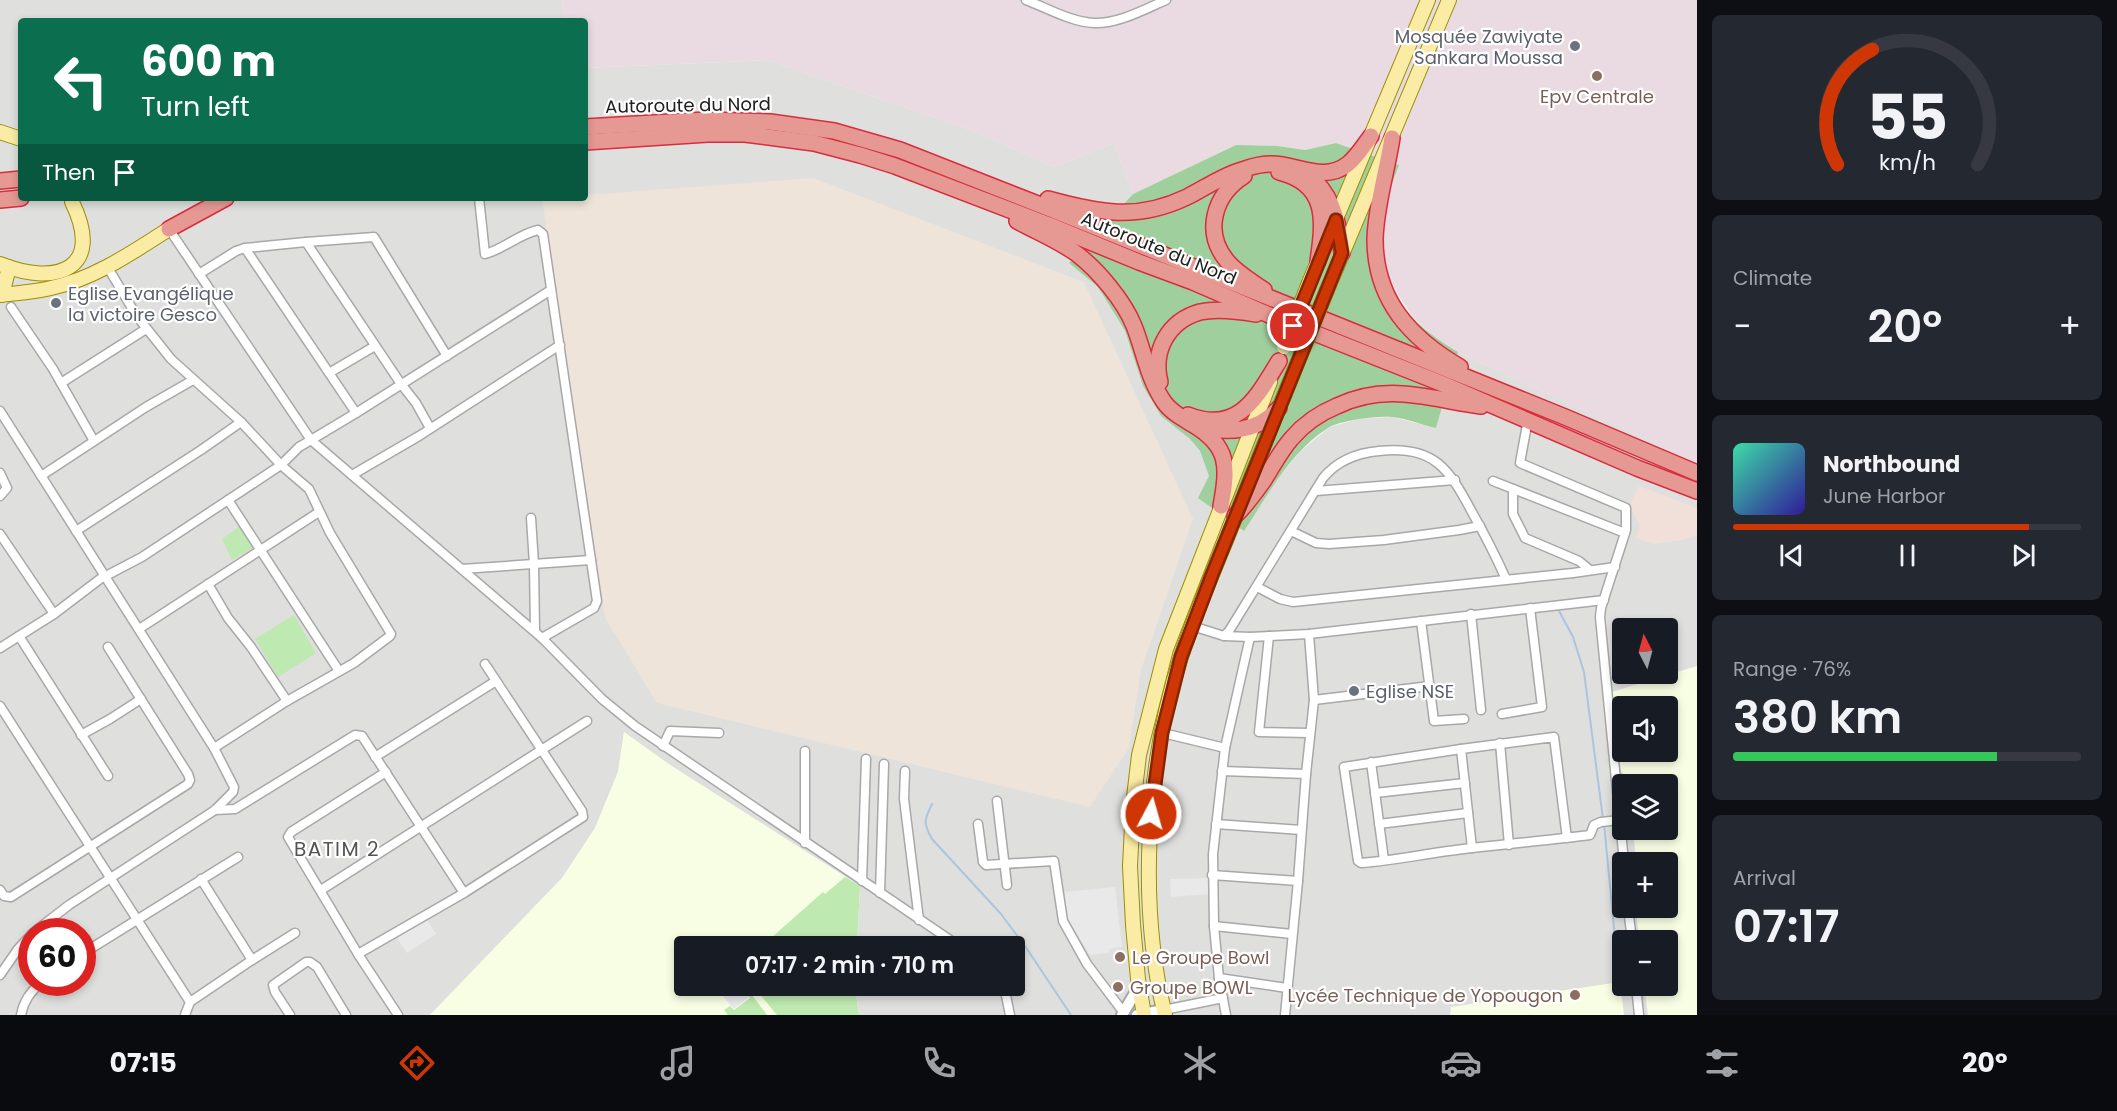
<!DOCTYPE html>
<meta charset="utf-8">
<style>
body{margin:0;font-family:Poppins,sans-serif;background:#242831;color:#f1f3f6;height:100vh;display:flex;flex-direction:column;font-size:22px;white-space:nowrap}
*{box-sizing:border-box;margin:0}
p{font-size:20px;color:#9ea1a6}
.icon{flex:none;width:33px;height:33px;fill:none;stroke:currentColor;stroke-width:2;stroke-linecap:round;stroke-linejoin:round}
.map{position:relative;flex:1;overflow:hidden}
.drawer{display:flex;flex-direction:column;gap:15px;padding:15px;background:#0d0f14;width:420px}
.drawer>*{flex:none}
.hud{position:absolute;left:18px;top:18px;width:570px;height:183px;border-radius:6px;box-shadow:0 3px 9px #0003;background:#0b6e4f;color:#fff;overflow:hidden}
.needle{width:39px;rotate:354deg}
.buttons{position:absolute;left:1612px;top:618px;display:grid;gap:12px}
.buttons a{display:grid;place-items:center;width:66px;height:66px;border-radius:6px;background:#171b24;box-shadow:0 3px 9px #0003;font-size:30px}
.speed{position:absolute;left:18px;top:918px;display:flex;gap:12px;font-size:30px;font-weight:700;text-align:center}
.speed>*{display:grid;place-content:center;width:78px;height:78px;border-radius:50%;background:#171b24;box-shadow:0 3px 9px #0003;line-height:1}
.speed .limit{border:9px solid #d22;background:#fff;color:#111}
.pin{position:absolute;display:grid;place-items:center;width:51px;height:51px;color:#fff;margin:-26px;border:3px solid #fff;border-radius:50%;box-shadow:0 2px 6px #0007}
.me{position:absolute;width:66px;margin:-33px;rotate:6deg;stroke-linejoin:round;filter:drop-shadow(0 0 4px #0008)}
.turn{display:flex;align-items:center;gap:21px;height:126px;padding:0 24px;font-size:27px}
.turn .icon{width:78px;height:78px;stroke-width:2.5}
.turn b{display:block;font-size:42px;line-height:51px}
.then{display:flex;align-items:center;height:57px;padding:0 24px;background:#0003;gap:12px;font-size:22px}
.big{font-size:45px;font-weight:600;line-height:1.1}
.drawer .tile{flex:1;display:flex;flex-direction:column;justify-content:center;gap:9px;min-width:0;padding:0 21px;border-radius:9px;background:#242831}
.drawer .dial{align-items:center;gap:0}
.dial svg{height:156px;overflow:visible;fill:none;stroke:#363941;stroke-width:7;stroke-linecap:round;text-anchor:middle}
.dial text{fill:#f1f3f6;stroke:none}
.song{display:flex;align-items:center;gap:18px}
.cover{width:72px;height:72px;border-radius:9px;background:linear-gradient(135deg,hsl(160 70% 55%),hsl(250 70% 35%))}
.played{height:6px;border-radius:3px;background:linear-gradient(90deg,#ce3705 85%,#363941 85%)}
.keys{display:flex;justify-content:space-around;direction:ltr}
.heat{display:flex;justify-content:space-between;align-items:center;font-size:33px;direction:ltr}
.charge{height:9px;border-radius:4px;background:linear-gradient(90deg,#34c759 76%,#363941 0)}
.trip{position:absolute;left:674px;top:936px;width:351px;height:60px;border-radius:6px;background:#171b24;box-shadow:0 3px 9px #0003;font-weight:600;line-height:60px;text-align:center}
.tab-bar{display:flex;height:96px;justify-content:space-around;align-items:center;background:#090b0e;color:#9ea1a6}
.tab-bar .icon{width:42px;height:42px}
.tab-bar .on{color:#ce3705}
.tab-bar b{font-size:27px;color:#f1f3f6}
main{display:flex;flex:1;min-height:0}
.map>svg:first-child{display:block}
.residential{fill:#dfdfde;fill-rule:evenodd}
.commercial{fill:#f1e0d9}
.industrial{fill:#eadbe3}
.education{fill:#f8fee4;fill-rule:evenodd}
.military{fill:#eee4d9}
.grass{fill:#bee9b0}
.forest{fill:#a0cf9e}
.parking{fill:#e9e9e9}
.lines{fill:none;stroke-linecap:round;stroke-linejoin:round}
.stream{stroke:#aac5dd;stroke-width:2}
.minor-casing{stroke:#a8a8a8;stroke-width:11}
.tertiary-casing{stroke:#a8a8a8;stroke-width:14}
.primary-casing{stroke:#9b8f04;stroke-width:16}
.motorway-casing{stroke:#d82d3d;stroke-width:18}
.minor{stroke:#fff;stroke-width:8}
.tertiary{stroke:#fff;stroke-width:10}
.primary{stroke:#faeba5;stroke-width:14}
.motorway{stroke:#e69893;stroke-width:15}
.primary-bridge-casing{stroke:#9b8f04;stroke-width:16;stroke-linecap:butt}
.primary-bridge{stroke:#faeba5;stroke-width:14}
.route-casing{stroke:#862403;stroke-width:15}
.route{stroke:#ce3705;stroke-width:10}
.worship-dot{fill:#6b7280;stroke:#fff;stroke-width:2}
.education-dot{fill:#8d6e63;stroke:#fff;stroke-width:2}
.labels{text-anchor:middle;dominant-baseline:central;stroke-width:4.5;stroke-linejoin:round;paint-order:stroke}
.worship-label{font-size:18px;fill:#5b616d;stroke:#fff;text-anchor:start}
.education-label{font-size:18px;fill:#785e54;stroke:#fff;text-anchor:start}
.street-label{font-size:18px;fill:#212121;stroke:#fff}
.neighbourhood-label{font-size:20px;letter-spacing:1.5px;fill:#545454;stroke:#fff}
</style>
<main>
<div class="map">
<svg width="1697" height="1015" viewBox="0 0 1697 1015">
<rect width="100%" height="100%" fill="#f1f1e8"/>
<!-- residential -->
<path class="residential" d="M0,0h562l3,21h-544v177h564v-130l182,-8 207,71 80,36 60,-24 19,51 -64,69 29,24 27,44 18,55 18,30 29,23 10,12 9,25 34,55 35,-53 23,-27 29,-24 29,-8 33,-2 44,11 22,-76 209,97 -4,10 34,14v542h-838l-4,-29h159v-40h-157l3,-60 -190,-121 -46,-33 -6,40 -23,56 -33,50 -132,137h-430zM1623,628h45v46h-45zM1623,706h45v46h-45zM1623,784h45v46h-45zM1623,862h45v46h-45zM32,932h50v50h-50zM1623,940h45v46h-45z"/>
<!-- commercial -->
<path class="commercial" d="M1639,486l58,22v27l-15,5 -29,4 -17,-6 4,-13 -11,-19z"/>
<!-- industrial -->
<path class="industrial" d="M562,0h1135v473l-35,-14 4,-10 -208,-97 -26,-17 -19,-18 -14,-21 -12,-23 -5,-26 5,-48 12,-34 -63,-22 -31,7 -27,-4 -42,-1 -103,49 -19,-51 -60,24 -80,-36 -207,-71 -182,8v-47h-20z"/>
<!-- education -->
<g class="education">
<path d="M1697,666v349h-49l-4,-29h24v-46h-29l-3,-31 1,-1h31v-46h-32l-3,-32h35v-46h-41l-1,-7 -5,-6 -9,-79zM1623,706h45v46h-45z"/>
<path d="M624,732l46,33 190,121 -3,60h-173v40h171l4,29h-429l132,-137 33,-50 23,-56z"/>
<path d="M1620,982l4,33h-174l1,-8z"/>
</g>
<!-- military -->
<path class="military" d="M813,178l271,104 109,237 -52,151 -12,78 -39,59 -433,-104 -52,-85 -63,-420h43v-3z"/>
<!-- grass -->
<g class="grass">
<path d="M240,526l14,21 -22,13 -10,-21z"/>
<path d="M294,615l22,38 -38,24 -23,-38z"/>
<path d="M845,877l15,9 -3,60h-95l61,-54 2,2z"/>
<path d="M753,986h102l4,29h-82z"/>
<path d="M749,991l18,24h-39l-4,-5 6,-4 4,4 16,-12 -3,-5z"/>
</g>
<!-- forest -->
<path class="forest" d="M1336,143l63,22c-4,11 -9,23 -12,35 -10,41 -3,86 26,118 13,14 29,24 45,34l-22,76c-14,-3 -30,-10 -44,-11 -17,-1 -50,3 -64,11 -38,24 -60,67 -84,103l-46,-33 11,-22 -9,-25 -10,-12 -29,-23 -18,-30 -18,-55 -27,-44 -29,-24 64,-69 103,-49 42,1 27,4z"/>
<!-- parking -->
<g class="parking">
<path d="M1208,878l1,16 -38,3 -1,-18z"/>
<path d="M1115,887l7,60 -13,2v4l-19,2 -23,-37 -3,-26z"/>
<path d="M426,918l10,16 -29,19 -10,-15z"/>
<path d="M732,986h8l9,11 -15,12 -13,-15z"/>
</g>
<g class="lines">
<!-- stream -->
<g class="stream">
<path d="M1558,609l15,28 11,35 19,147"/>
<path d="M932,804c-8,16 -9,19 0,35l69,75 26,35 44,66"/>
<path d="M1604,824l14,145"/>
</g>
<defs>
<g id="minor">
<path d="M1026,0c21,8 45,22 68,23 24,1 51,-14 72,-23"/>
<path d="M479,198l6,56c19,-5 34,-20 53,-24l5,4 54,367 -3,7 -52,30"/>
<path d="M245,248l111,165 195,-123"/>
<path d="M107,266l29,49 35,44 70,63 40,43 28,24 21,44 61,101 -1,2 -36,27 -67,38 -73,47"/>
<path d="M199,274l37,-23 9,-3 61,-6"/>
<path d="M11,307l42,62 41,72"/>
<path d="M329,373l46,-27"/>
<path d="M61,383l85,-54"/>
<path d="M0,411l214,337 20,39 -1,5 -18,18 -146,95 -35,27"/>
<path d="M356,413l-45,27 231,198 60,61 33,27 324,220"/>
<path d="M1528,419l-8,44 106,45v22l-25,78 -1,9 24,245"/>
<path d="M430,428l-14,-25 -15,-19 -95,-142 68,-5 73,119"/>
<path d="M0,473l7,15 -7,8"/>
<path d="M352,475l67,-39 141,-91"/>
<path d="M41,476l105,-69 47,-27"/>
<path d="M1493,481l132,52"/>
<path d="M1513,489v25l12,24 54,23 11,9"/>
<path d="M1316,491l139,-11"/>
<path d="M228,500l111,171"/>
<path d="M531,518l3,46 1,67"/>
<path d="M76,531l125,-81 40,-28"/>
<path d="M1291,531l25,12 13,1 55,-4 75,-10 21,-4"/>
<path d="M0,534l54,80"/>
<path d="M462,569l129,-9"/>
<path d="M208,584l20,34 23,29 36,54"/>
<path d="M1257,587l23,12 13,3 280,-29 42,-6"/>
<path d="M1471,614l10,96"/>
<path d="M1421,621l13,100 30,-2"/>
<path d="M1189,625l35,11 5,-5 94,-153c14,-17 33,-25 56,-27 56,-6 70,18 94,63 12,21 23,43 33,65"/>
<path d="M139,629l180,-117"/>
<path d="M19,636l89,140"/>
<path d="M1224,636l26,1 59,-3 295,-34"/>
<path d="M1269,636l-10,96 51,1"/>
<path d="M0,648l54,-34 46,-35 42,-22 139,-92 18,-18 12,-7 -142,-211"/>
<path d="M1314,700l116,-14"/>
<path d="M0,706l190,296 -5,13"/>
<path d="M1502,714l40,-7 -12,-99"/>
<path d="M1163,733l62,15"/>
<path d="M81,735l29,-16 31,-20"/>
<path d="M1500,743l9,102"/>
<path d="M663,746l7,-15 49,2"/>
<path d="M1461,749l11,99"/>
<path d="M375,757l121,-76"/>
<path d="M1371,762l13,98"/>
<path d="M905,771l-1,28 15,121"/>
<path d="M1222,771l84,3"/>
<path d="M386,772l-95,60 -3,5 70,117 40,61"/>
<path d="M1375,793l90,-10"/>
<path d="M997,801l10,84"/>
<path d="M215,810l20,-1 120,-74 7,1 102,157"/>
<path d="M978,824l5,38 3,3 68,-4 9,60 24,43 37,49"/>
<path d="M1216,824l85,6"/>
<path d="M1379,824l89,-11"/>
<path d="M1567,838l-13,-101 -93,12 -117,18 14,94 3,2c29,-2 58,-8 87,-12 47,-6 94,-10 142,-16l4,-10 7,-3 19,-2"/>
<path d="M805,843v-92"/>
<path d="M1212,875l86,6"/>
<path d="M201,879l51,81"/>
<path d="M862,881l4,-122"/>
<path d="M0,890l4,6 7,1 177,-113 2,-4 -2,-6 -80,-127"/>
<path d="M321,890l266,-169"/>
<path d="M880,893l4,-129"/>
<path d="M1628,908l4,32"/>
<path d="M1214,926l78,8"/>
<path d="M82,954l156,-97"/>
<path d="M358,954l106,-61 119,-76 -1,-6 -97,-147"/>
<path d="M0,975l18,-26 14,-15"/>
<path d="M1219,978l68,10"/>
<path d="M1004,986l6,29"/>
<path d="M1636,986l3,29"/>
<path d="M190,1002l62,-42 43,-27"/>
<path d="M1164,1010l59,-12"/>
<path d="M21,1015c3,-15 9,-22 20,-33"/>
<path d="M290,1015l-15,-23 -2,-7 33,-23h4l7,5 29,48"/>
<path d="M1226,1015l-7,-37 -5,-52 -1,-72 12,-106 25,-111"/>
<path d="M1285,1015l13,-134 8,-107 8,-74 -5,-66"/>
</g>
<g id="tertiary">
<path d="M1122,1015l13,-22 2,-11"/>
<path d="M1137,1015l27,-5"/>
</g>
<g id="primary">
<path d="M0,132l21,7"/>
<path d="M0,264c57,23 105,5 72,-62"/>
<path d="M1309,283l119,-283"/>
<path d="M1327,290l122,-290"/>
<path d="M0,295c17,-2 35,-3 51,-7 43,-9 82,-36 118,-59"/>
<path d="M2,295l7,-28"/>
<path d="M1144,1015l-6,-36 -5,-54 -3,-59 3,-60 6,-51 27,-106 104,-267"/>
<path d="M1165,1015c-27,-109 -19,-252 16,-358 13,-40 30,-80 46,-119 24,-61 49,-123 74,-184"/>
</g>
<g id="motorway">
<path d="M585,127l121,-7 64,2 64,9 66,19 153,60 512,207 132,56"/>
<path d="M1392,138c-5,33 -16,67 -17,101 0,61 35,99 85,128"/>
<path d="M585,142l123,-8h37l69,9 46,12 35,11 154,59 90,37 54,20 81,35 169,67 194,84 60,23"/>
<path d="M1279,172c49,12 45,49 39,89"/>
<path d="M1244,176c-30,19 -41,56 -17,85 10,12 24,20 37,29"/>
<path d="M0,181l21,-2"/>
<path d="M1316,182c19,19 23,46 26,71"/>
<path d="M1048,199c51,14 89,22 139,-2 18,-9 38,-23 58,-28 8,-3 18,-5 27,-5 25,0 52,19 76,0 9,-7 16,-19 23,-28"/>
<path d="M0,200l21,-2"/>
<path d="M1017,221c20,11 42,20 60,33 21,16 47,47 57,72 10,25 14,53 30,76 7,10 18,16 28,22 38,22 36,43 29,82"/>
<path d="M169,229l57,-31"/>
<path d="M1160,382c-8,-31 8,-61 40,-70 17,-4 39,-1 56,2"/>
<path d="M1188,415c50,20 69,-18 91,-54"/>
<path d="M1198,427c30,6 59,6 81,-19"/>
<path d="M1235,516c11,-11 20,-23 29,-36 9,-14 17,-30 28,-42 12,-14 28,-25 45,-32 51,-24 91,-7 144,0"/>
</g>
</defs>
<!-- minor casing -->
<use href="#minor" class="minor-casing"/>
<!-- tertiary casing -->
<use href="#tertiary" class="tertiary-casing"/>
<!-- primary casing -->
<use href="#primary" class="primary-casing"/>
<!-- motorway casing -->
<use href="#motorway" class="motorway-casing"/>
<!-- minor -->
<use href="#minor" class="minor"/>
<!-- tertiary -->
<use href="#tertiary" class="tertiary"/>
<!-- primary -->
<use href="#primary" class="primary"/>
<!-- motorway -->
<use href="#motorway" class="motorway"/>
<defs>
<g id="primary-bridge">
<path d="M1284,347l25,-64"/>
<path d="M1301,354l26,-64"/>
</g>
</defs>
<!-- primary-bridge casing -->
<use href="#primary-bridge" class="primary-bridge-casing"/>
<!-- primary-bridge -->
<use href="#primary-bridge" class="primary-bridge"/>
</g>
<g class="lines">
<defs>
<path id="route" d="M1151,814l11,-81 19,-76 31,-82 130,-322 -6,-33 -43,106"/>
</defs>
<!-- route casing -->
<use href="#route" class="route-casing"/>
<!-- route -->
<use href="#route" class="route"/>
</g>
<!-- markers -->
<g class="worship-dot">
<circle cx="1575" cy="46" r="6"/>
<circle cx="56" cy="303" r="6"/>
<circle cx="1354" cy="691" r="6"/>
</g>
<g class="education-dot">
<circle cx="1597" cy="76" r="6"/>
<circle cx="1120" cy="957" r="6"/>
<circle cx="1118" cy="987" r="6"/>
<circle cx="1575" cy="995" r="6"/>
</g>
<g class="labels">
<!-- worship labels -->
<g class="worship-label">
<text x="1563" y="36" text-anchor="end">Mosquée Zawiyate<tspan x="1563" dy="21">Sankara Moussa</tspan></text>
<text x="68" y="293">Eglise Evangélique<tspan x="68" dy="21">la victoire Gesco</tspan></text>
<text x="1366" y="691">Eglise NSE</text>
</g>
<!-- education labels -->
<g class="education-label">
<text x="1597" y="96" text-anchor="middle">Epv Centrale</text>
<text x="1132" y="957">Le Groupe Bowl</text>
<text x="1130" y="987">Groupe BOWL</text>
<text x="1563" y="995" text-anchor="end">Lycée Technique de Yopougon</text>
</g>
<!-- street labels -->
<g class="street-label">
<text transform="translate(688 105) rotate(-1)">Autoroute du Nord</text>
<text transform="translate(1159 248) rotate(22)">Autoroute du Nord</text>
</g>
<!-- neighbourhood labels -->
<g class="neighbourhood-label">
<text x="337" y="849">BATIM 2</text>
</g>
</g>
</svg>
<div class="buttons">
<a><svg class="needle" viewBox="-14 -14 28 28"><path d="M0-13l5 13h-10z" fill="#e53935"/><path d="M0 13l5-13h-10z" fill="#9ea1a6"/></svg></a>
<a><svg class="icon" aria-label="sound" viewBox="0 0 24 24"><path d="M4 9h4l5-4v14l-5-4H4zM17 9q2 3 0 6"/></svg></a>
<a><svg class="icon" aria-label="layers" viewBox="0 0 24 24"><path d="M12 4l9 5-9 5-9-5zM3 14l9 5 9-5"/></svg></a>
<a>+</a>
<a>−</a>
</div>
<div class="speed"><div class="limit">60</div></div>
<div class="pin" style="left:1293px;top:326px;background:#d93025"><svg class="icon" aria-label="arrive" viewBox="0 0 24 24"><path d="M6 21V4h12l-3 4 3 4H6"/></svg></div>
<svg class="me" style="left:1151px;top:814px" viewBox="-20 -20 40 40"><circle r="17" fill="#ce3705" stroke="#fff" stroke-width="3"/><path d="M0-11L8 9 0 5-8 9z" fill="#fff"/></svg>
<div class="trip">07:17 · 2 min · 710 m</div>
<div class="hud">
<div class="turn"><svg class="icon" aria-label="left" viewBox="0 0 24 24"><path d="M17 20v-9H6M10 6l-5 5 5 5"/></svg><div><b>600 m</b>Turn left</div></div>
<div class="then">Then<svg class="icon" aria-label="arrive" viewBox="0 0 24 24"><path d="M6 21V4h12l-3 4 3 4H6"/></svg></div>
</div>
</div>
<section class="drawer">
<div class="tile dial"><svg viewBox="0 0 100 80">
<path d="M14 69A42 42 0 1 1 86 69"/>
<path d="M14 69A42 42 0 0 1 32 10" stroke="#ce3705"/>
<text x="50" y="56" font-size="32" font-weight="700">55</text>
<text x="50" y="72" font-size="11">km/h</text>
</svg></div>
<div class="tile"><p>Climate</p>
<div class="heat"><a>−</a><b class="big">20°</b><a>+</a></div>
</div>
<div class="tile">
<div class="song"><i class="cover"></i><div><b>Northbound</b><p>June Harbor</p></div></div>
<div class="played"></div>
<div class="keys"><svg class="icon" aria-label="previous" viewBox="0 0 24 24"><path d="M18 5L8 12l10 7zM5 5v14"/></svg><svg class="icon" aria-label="pause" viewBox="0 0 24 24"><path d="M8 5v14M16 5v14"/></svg><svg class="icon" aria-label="next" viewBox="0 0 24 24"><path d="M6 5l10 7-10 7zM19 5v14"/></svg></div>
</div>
<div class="tile"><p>Range · 76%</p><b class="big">380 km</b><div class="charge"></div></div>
<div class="tile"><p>Arrival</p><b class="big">07:17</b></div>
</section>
</main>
<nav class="tab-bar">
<b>07:15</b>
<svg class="icon on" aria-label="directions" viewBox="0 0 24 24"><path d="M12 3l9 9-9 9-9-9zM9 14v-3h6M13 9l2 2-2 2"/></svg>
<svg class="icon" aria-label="music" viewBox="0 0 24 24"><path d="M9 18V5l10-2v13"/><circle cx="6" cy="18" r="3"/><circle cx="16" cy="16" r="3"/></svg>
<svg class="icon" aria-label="phone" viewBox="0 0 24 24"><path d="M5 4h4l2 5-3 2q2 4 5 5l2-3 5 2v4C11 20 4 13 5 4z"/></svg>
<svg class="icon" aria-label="climate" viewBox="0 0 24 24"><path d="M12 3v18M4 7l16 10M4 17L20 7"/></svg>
<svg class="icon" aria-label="car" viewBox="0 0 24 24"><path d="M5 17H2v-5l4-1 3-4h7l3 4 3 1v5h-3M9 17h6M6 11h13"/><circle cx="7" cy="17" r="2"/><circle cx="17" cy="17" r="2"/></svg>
<svg class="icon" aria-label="filters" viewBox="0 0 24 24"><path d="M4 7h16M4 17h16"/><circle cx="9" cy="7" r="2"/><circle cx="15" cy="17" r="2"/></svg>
<b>20°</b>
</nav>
